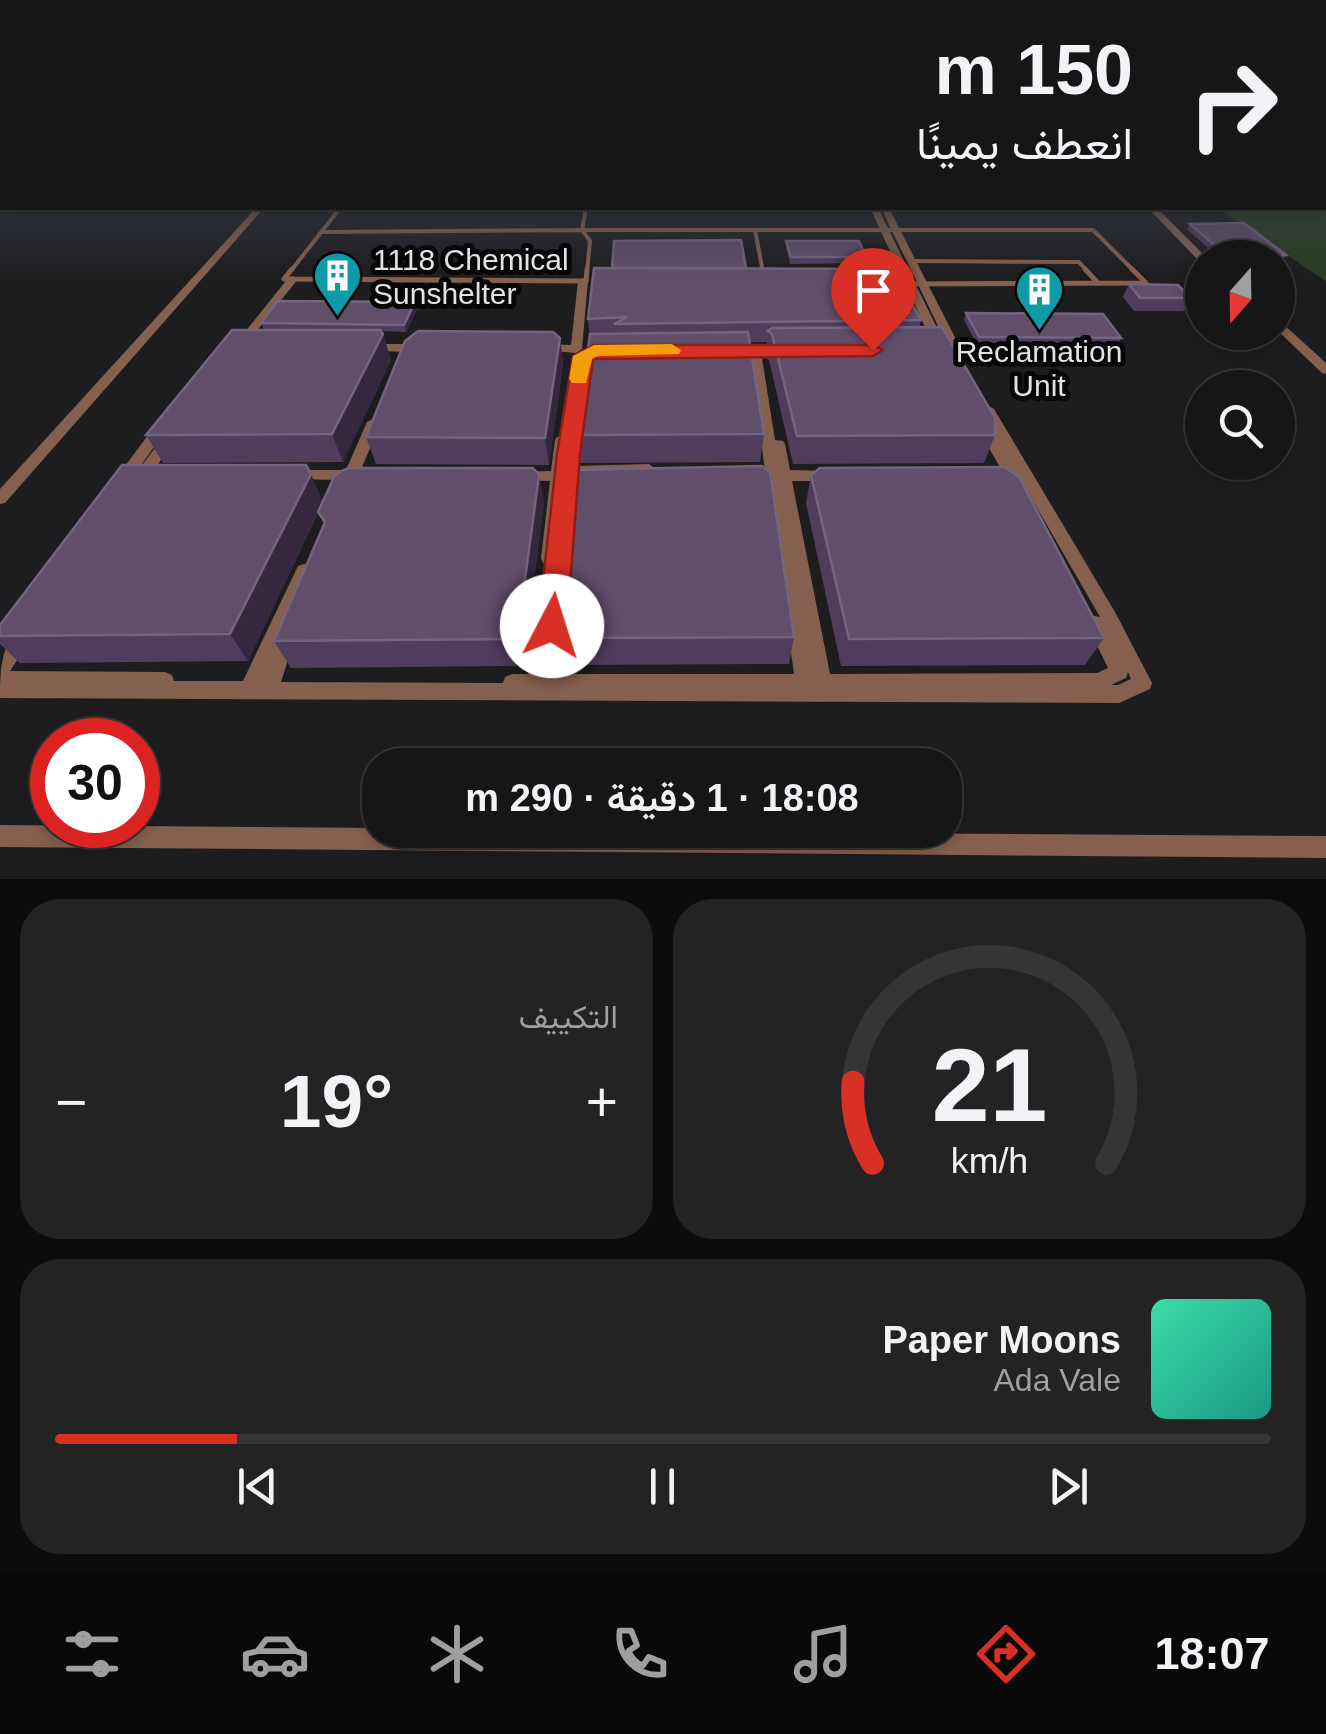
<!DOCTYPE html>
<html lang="ar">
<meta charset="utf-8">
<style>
body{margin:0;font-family:Arial,Vazirmatn,sans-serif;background:#232324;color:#f1f3f6;direction:rtl;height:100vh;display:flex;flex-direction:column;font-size:38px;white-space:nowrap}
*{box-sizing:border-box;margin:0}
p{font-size:32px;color:#9e9fa1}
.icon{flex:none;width:55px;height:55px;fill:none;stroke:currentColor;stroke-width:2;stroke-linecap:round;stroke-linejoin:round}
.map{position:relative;height:879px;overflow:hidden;direction:ltr}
.panel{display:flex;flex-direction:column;gap:20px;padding:20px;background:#0c0c0d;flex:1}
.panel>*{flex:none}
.top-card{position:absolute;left:0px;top:0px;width:1328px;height:210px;box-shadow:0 5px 15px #0003,0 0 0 2px #353536;direction:rtl;background:#161617;color:#f1f3f6;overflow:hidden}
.needle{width:65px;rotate:200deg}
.buttons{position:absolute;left:1185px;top:240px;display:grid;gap:20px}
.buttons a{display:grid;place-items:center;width:110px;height:110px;border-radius:50%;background:#161617;box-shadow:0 5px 15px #0003,0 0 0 2px #353536;font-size:50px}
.speed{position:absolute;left:30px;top:718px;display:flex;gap:20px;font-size:50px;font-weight:700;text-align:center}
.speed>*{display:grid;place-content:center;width:130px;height:130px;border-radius:50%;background:#161617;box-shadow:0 5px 15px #0003,0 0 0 2px #353536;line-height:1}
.speed .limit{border:15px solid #d22;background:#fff;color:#111}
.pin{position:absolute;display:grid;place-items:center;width:85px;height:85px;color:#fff;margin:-102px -42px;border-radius:50% 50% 50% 0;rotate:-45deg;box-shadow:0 0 10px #0007}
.pin .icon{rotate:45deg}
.me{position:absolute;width:110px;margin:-55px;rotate:5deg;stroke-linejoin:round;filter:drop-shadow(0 0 8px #0008)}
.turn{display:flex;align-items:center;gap:35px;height:210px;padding:0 30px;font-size:45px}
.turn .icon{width:130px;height:130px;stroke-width:2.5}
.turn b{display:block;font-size:70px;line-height:85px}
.big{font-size:75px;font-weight:600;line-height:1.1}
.panel .widget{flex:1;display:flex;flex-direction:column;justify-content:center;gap:15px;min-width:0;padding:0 35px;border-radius:40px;background:#232324}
.panel .dial{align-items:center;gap:0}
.dial svg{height:260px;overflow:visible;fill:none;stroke:#353536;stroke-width:7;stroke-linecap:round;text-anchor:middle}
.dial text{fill:#f1f3f6;stroke:none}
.song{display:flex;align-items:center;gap:30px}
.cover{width:120px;height:120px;border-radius:15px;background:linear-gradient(135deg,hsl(160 70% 55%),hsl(170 70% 35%))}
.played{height:10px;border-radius:5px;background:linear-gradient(90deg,#d93025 15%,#353536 15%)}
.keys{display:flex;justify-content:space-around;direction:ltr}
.heat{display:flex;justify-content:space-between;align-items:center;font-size:55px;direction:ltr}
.panel .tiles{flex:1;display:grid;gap:20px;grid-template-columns:1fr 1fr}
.widget:last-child{grid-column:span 2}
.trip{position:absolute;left:362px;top:748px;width:600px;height:100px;border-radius:40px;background:#161617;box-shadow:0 5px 15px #0003,0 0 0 2px #353536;font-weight:600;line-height:100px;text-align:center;direction:rtl}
.tabs{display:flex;height:160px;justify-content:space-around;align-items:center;background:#090909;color:#9e9fa1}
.tabs .icon{width:70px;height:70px}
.tabs .on{color:#d93025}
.tabs b{font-size:45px;color:#f1f3f6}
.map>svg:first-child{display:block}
.green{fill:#2b3c20}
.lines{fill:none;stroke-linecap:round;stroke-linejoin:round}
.lane-far1{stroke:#85604e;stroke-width:4}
.lane{stroke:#85604e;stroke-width:5}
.street{fill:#85604e;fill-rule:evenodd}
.wall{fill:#503c5c}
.shaded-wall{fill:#35283e}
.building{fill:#604e6b;stroke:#74657e;stroke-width:2.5}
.route{fill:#d93025;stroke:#8d1f18;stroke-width:2.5}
.slow{fill:#f59e0b}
.labels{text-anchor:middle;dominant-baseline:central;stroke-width:10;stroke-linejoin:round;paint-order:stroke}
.far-poi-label{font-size:30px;fill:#e2e2e4;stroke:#070708;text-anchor:start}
</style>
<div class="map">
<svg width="1326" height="879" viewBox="0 0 1326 879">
<rect width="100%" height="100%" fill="#1d1d1f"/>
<!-- green -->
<path class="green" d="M1326,207v74l-109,-73h108z"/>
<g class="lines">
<!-- lane-far1 -->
<g class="lane-far1">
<path d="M586,208l-4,22h511l42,42"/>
<path d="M755,230l8,42"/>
<path d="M322,232l260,-2 8,11 -3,31"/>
<path d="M910,261l169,1 9,10"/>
<path d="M290,272l50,-64"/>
</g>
<!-- lane -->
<g class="lane">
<path d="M292,269l-8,10 302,2"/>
<path d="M762,269l2,8"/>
<path d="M1085,269l13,14"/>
<path d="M586,281l1,-12"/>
<path d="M894,284l252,-1 -14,-14"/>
</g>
<!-- street -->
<g class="street">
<rect x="1325" y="154" width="1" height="3"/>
<rect x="1325" y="196" width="1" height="6"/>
<path d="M256,208h8l-259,295 -5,1v-15z"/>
<path d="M870,208h8l66,134 -2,2h-8l-2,-2z"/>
<path d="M881,208h8l77,151 -2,3h-8l-2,-3z"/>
<path d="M1148,208h9l50,50h-5v3l-4,-1z"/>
<path d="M293,276l5,3 -53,67h-8l-2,-2 2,-2 52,-65z"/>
<path d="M583,278l5,3 -6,68 -6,4 -35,-3 -2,-3 2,-3 30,1 7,-64z"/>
<path d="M1278,322l4,1 44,40v11l-4,-1 -44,-42z"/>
<path d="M370,344h48l6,4 -6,4 -52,-1 -2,-3 2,-3z"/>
<path d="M754,344h31l6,4 -6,4h-24l14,88 8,1 2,3 5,26 39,1 5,1 2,4 -2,4 -5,1h-37l38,193 267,-1 11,-5 -22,-45 3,-5 6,-2 5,1 -75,-130 -7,4 -5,-1 -36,-63 7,-4 5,1 3,5 -12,-20 7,-4 7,4 121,203 37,71 -2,6 -31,14 -1119,-5c0,-20 0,-68 26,-62l3,6 -19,29 155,1 7,3 2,6h69l55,-115 6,-2 6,2 2,5 -26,57 7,2 3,5 -15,47 222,1 2,-6 7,-3h16l7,-65 3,-5 8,-2 3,-38 -6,-1 -2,-5 9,-77 -35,-1 -2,-4 2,-4 36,-1 4,-31 2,-3 8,-1 12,-80 2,-3 23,-7 4,1 2,3 -2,3 -17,5 -13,108 73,-2 7,5 -7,5h-54l-1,6 -20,1 -10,92 -5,101h235l-27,-194 -17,-1 -2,-4 2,-4 15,-1 -17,-122zM1128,672l3,7 -13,6h-7l15,-7z"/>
<path d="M374,418l7,4 -21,50 1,3c-4,7 -9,11 -17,9l-2,-4 -52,-1 -2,-4 2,-4 5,-1h51l21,-48z"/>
<path d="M159,426l7,4 -36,51h-10l-2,-4 2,-4 34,-46z"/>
<path d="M168,435l7,5 -2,3 -29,41h-10l-2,-4 2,-4 29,-39z"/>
<path d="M0,825l380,3v2l946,6v22l-1326,-11z"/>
</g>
</g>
<!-- wall -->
<g class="wall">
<path d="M1190,224l96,31 -4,7h-4v-4h-59l-32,-29z"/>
<path d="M786,241l80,16 -1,6 -75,1 -4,-17z"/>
<path d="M746,268l175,52 -2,8 76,107 -11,28 -191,1 -24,-104 -4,-3 2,-15h-17l14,92 -4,28 -180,1 -3,-28 13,-96 -2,-20z"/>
<path d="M1129,284l62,14 -7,13h-50l-11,-14z"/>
<path d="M415,302l2,7 -11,23 -25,-1 10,29 -48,102 -180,1 -17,-28 118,-105 -3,-7z"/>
<path d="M966,313l155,25 -3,6 -142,-1 -12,-23z"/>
<path d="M560,338l3,26 -14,101 -173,-1 -10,-27z"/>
<path d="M539,475l5,28 -21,163 -232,2 -17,-27 50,-117 -6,-11 -70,148 -228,2 -20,-19v-19l323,-124z"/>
<path d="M811,475l293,163 -19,27 -244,1 -35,-163z"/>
<path d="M794,637l-5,27 -225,1 -4,-27z"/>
</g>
<!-- shaded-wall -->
<g class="shaded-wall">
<path d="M415,302l2,7 -11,23 -2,-7z"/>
<path d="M383,334l8,26 -48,102 -11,-28z"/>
<path d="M560,338l3,26 -14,101 -4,-27z"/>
<path d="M311,474l12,28 -75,159 -18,-27z"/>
<path d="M539,475l5,28 -21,163 -6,-27z"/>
</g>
<!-- building -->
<g class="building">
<path d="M1244,223l42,32 -59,1 -37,-32z"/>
<path d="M741,240l5,28h-134l2,-27z"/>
<path d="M786,241h73l7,16h-75z"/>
<path d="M594,268l298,1 29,51 -307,4 13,-7 -39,2z"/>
<path d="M1129,284l49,1 13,13h-51z"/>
<path d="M278,301l137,1 -11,23 -143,-2z"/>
<path d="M966,313l137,1 18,24 -142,-1z"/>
<path d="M942,327l53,91v17l-198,1 -25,-102 -4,-3 4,-3z"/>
<path d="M232,330h148l3,4 -51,100 -186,1z"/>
<path d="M418,331l135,1 7,6 -15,100 -179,-1 39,-96z"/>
<path d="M748,332l16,102 -187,1 13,-101z"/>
<path d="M122,465h184l5,9 -81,160 -230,2v-11z"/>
<path d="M762,466l8,6 24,165 -234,1 13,-168z"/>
<path d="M1005,467l14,10 85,161 -255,1 -38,-164 9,-7z"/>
<path d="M348,468h185l6,7 -22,164 -243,2 51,-119 -7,-10 17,-37z"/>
</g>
<!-- sky -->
<linearGradient id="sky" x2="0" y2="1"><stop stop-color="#101011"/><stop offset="0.56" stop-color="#3a404d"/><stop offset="1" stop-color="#3a404d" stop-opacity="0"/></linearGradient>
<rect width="1326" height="277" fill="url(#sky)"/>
<!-- route -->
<path class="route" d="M594,345h279l10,5 -10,6 -280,3 -13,95 -13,172 -4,9 -11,4 -10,-4 -4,-9 19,-172 16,-98z"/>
<!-- slow -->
<path class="slow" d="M672,344l9,6 -2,4 -81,2 -6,3 -6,24h-14l-3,-4 4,-23 21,-11z"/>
<!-- icons -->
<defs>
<symbol id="building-pin" viewBox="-11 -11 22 30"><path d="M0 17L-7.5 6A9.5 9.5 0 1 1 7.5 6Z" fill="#0f9aa8" stroke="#070708"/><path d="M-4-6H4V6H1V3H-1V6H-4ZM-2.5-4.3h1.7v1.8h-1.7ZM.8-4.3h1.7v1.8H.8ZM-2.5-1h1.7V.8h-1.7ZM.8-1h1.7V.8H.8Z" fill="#fff"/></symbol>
</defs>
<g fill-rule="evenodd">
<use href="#building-pin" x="310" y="248" width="55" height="75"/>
<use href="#building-pin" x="1012" y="262" width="55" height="75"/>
</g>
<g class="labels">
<!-- far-poi labels -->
<g class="far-poi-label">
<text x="373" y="259">1118 Chemical<tspan x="373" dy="34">Sunshelter</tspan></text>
<text x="1039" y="351" text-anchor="middle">Reclamation<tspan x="1039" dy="34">Unit</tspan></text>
</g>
</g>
</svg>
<div class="buttons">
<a><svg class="needle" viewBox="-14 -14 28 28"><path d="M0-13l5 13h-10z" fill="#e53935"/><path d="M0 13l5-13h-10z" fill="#9e9fa1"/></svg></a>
<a><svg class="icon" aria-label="search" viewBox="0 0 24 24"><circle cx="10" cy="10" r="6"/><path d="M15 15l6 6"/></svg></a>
</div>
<div class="speed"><div class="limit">30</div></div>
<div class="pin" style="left:873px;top:350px;background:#d93025"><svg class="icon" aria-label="arrive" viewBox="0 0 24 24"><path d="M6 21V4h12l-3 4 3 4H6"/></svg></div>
<svg class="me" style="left:552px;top:626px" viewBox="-20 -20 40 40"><circle r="19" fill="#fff"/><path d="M0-13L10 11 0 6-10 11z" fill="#d93025"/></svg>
<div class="trip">18:08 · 1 دقيقة · 290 m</div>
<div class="top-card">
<div class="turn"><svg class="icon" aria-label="right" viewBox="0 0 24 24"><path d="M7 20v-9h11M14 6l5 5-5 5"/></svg><div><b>150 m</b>انعطف يمينًا</div></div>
</div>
</div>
<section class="panel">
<div class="tiles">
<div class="widget dial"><svg viewBox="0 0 100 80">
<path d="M14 69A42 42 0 1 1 86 69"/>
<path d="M14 69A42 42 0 0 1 8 44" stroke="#d93025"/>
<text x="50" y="56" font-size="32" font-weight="700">21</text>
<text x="50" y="72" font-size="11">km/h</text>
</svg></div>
<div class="widget"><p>التكييف</p>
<div class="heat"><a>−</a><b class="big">19°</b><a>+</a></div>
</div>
<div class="widget">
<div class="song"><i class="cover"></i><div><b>Paper Moons</b><p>Ada Vale</p></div></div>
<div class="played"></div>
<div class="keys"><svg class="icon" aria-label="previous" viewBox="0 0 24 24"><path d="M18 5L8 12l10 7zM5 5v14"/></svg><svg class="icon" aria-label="pause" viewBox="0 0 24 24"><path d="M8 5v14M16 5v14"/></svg><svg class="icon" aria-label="next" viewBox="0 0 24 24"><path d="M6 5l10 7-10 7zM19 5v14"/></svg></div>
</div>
</div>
</section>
<nav class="tabs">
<b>18:07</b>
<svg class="icon on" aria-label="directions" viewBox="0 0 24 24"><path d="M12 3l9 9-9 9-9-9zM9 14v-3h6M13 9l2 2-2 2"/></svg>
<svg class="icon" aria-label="music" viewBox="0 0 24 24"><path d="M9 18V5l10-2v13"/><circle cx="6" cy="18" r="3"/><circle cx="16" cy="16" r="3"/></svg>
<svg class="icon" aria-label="phone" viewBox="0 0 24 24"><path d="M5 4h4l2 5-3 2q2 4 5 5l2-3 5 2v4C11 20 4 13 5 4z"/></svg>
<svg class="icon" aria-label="climate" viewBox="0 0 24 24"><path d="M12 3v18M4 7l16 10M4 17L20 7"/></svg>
<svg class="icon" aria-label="car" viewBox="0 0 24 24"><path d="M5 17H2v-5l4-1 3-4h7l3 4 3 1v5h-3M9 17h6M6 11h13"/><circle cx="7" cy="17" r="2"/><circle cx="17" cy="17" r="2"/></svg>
<svg class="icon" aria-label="filters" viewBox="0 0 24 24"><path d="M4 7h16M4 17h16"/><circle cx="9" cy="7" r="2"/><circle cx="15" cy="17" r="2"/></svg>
</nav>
